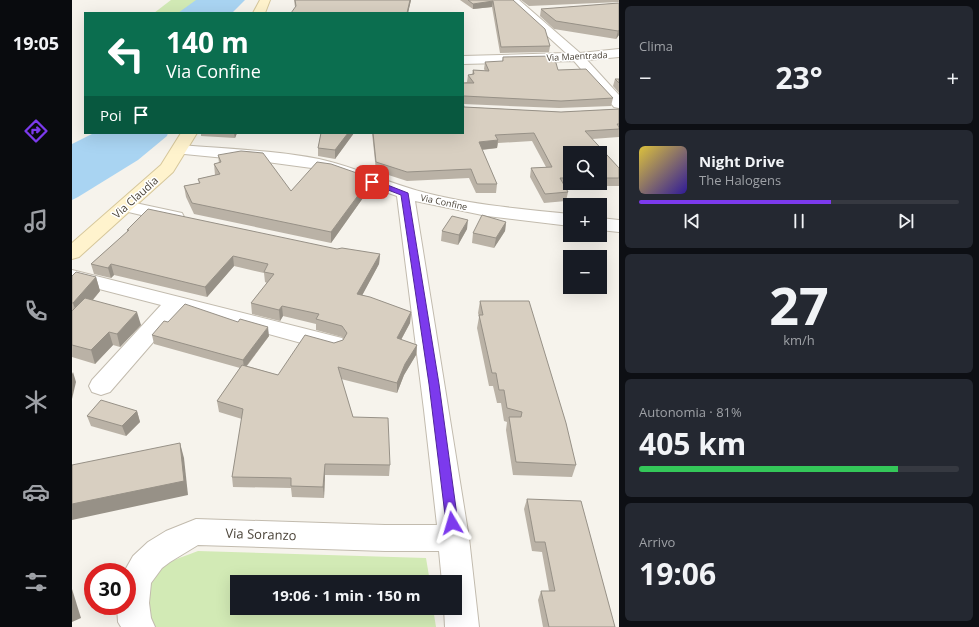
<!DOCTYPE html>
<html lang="it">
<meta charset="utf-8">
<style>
body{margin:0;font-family:"Open Sans",sans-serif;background:#242831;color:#f1f3f6;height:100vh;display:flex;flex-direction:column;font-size:15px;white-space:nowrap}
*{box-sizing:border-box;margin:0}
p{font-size:13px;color:#9ea1a6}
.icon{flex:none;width:22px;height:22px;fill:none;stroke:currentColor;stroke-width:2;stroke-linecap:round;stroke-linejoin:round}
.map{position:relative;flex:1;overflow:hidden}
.panel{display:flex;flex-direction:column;gap:6px;padding:6px;background:#0d0f14;width:360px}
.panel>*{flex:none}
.hud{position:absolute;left:12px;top:12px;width:380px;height:122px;border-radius:0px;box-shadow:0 4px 16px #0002;background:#0b6e4f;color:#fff;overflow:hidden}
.fabs{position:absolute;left:491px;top:146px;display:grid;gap:8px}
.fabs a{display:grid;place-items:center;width:44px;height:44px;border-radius:0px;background:#171b24;box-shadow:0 4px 16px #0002;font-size:20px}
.speed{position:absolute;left:12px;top:563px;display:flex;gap:8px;font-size:20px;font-weight:700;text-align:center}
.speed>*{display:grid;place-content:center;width:52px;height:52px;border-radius:50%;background:#171b24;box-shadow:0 4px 16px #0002;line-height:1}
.speed .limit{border:6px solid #d22;background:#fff;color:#111}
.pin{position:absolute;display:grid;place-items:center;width:34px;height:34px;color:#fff;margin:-17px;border-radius:8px;box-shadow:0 2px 6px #0006}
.me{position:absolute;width:44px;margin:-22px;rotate:353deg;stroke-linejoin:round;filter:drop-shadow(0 0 3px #0008)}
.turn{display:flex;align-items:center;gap:14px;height:84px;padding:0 16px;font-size:18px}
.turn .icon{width:52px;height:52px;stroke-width:2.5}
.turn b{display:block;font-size:28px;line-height:34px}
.then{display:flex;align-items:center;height:38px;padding:0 16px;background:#0003;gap:8px;font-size:15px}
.big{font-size:30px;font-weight:700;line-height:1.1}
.panel .card{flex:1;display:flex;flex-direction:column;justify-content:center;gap:6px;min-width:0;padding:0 14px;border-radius:6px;background:#242831}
.panel .dial{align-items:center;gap:0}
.dial b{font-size:52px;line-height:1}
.song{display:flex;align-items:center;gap:12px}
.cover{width:48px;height:48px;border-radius:6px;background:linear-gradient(135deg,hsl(50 70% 55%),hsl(250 70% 35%))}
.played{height:4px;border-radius:2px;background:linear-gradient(90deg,#7c3aed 60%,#363941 60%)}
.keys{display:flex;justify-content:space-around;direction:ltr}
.heat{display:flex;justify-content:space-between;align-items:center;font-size:22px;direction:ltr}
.charge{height:6px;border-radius:3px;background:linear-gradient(90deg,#34c759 81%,#363941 0)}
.trip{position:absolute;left:158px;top:575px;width:232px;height:40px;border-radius:0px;background:#171b24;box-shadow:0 4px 16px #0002;font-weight:700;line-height:40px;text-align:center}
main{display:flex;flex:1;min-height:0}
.tabs{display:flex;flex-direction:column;width:72px;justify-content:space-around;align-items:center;background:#090b0e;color:#9ea1a6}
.tabs .icon{width:28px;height:28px}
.tabs .current{color:#7c3aed}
.tabs b{font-size:18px;color:#f1f3f6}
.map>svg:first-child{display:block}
.green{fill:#d2eab5}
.water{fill:#a9d4f2}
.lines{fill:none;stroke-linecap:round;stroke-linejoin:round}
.street-casing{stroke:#c2bbae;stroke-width:2}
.secondary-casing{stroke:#d6c79b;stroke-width:2}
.street{fill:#fff;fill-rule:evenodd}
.secondary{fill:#fff3cd;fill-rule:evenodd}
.wall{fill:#bab2a6;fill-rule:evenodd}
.shaded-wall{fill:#979187}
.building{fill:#d8cfc1;stroke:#979187}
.route{fill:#7c3aed;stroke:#51269a}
.labels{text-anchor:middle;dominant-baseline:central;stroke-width:3;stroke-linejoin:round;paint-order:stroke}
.far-street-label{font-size:9px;fill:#4b4439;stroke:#fff}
.street-label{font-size:11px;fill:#4b4439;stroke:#fff}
.near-street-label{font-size:13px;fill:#4b4439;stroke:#fff}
</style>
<main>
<nav class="tabs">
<b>19:05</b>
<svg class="icon current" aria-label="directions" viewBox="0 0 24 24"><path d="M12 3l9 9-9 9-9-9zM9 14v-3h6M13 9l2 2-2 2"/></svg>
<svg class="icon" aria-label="music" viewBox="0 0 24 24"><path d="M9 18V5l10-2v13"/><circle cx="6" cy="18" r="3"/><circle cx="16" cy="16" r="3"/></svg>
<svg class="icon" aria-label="phone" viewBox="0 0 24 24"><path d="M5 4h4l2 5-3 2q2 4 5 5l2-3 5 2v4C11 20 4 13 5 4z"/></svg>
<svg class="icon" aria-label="climate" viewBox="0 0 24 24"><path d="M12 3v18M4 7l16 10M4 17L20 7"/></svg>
<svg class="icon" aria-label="car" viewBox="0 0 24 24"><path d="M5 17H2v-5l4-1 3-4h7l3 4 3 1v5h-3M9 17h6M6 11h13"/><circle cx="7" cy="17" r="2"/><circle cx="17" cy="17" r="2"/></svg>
<svg class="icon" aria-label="filters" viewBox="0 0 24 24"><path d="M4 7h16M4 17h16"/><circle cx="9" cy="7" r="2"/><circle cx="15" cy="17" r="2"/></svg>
</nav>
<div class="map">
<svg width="547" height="627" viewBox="0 0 547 627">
<rect width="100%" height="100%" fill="#f6f3ec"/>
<!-- green -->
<g class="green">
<path d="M99,0h60l-12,13h-65z"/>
<path d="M126,551l228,7 4,24h-193v26h196l3,19h-282c-8,-24 -12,-43 10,-61 7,-6 24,-11 34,-15z"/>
</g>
<!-- water -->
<g class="water">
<path d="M124,0h49l-13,13h-54z"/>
<path d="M22,133h74l-1,3 -29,24 -60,37 -6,3v-56z"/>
</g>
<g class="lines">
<defs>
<g id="street">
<path d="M436,0h11l61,53 39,-4v8l-32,3 32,35v13l-5,-1 -40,-46 -111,3v-8l103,-3z"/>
<path d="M108,145c46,4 93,5 139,14 37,8 71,25 107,34 47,12 96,16 144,21v12l-83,-10 -72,-15 54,337 10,89h-34l-1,-19h11v-26h-13l-3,-31h-54l-187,-6 -28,17 -8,6 -11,15 -2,20 2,15 4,9h-34l-3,-5 -1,-16h10v-34h-3l9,-16 15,-14 18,-11 30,-12 189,6h52l-13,-115 -27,-214 -78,-27 -52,-7 -93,-9 -2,-3 2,-3z"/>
<path d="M54,201l56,12 2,4 -2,4 -7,2 -55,-13 -3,-4 3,-4z"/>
<path d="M528,218l19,2v12l-19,-2z"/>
<path d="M0,270l262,66 8,2 4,6 -4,6 -8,2 -153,-42 -71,82 -9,3 -9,-3 -3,-6 3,-6 69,-75 -89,-23z"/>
</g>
<g id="secondary">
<path d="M188,0h10l-5,13h-12z"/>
<path d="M109,133h16l-24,39 -94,85 -7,2v-16l89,-78z"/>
</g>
</defs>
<!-- street casing -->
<use href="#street" class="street-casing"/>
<!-- secondary casing -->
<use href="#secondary" class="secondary-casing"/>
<!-- street -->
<use href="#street" class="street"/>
<!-- secondary -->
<use href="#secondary" class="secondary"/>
</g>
<!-- wall -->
<g class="wall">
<path d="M222,0h117l-3,13 -113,-6z"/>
<path d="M388,0h53l37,46 -1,6 -49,1 -8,-46 -19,2z"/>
<path d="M449,0h98v2l-90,4z"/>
<path d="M547,3v32l-3,4 -62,-10 -14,-13 1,-7z"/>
<path d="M431,57l55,13 55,28 -2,8 -52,2 -96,-4 1,3 97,5 58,-3v28l-27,2 27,29v18h-54l3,6 -2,9 -22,2 -14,-26 1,-9 15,-1 -14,-26 -34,2 -1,5 -15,2 15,34 -1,9h-20l-7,-15 -62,3 -31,-10 -4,-38h91v-50l4,-1 1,-7h4l1,-5 12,1 -1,-2 1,-7h17zM498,153h30v30h-30z"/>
<path d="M543,79h4v14l-6,-7z"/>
<path d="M129,133h36l-2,5 -34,-2z"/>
<path d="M249,133h33l-19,26 -17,-3v-8z"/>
<path d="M146,155l73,36 79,-3 -39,55 -137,-29 -8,-17 -2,-11 15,-3 -1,-4 17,-4 -1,-11 5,-1z"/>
<path d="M434,222l-1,9 -11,17 -22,-5 1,-10z"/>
<path d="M395,229l-9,16 -17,-4 1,-10z"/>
<path d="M55,230l253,24 -1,10 -17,31 49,17 -1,11 -9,17 16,5 -1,10 -12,20 -7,18 -56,-14 12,38 37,48 -1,11 -64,-1 -1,23 -32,-1 -1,-9 -58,-1 -1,-10 10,-58 -23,-7 -2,-11 23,-33 -86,-24 -2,-9 117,1 -22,30 31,9 56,-32 9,-3 1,-1 -2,-2 -26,-7v-6l-33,-8 -3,5 -28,-7 -1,-11 16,-20 -2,-1 -1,-9 -30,-7 -27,31 -93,-22 -3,3 -17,-4 -3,-10 36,-32z"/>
<path d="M0,276l24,1 4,14 -7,9 48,25 -21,22 -7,-2 -18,19 -23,-7z"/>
<path d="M408,301l96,164 -4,12 -59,-2 -7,-45 1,-8 -3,-1 -3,-18h-4l-4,-17h-4l-12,-58 2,-11 -1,-4z"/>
<path d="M65,411l3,11 -14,14 -35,-10 -4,-10z"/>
<path d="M455,499l88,128h-72l-5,-27 3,-9h8l-7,-39 -10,-1 -8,-42z"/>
</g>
<!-- shaded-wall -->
<g class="shaded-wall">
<path d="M338,0h1l-3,13h-1z"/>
<path d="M421,1l-1,6 -19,2v-5z"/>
<path d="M547,30v5l-3,4 2,-8z"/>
<path d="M162,133h3l-2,5z"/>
<path d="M276,133h6l-19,26v-9z"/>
<path d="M426,140l-1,8 -19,2 1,-8z"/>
<path d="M299,178l-1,10 -39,55v-11z"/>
<path d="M396,220l-1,9 -9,16 1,-10z"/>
<path d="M434,222l-1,9 -11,17 2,-10z"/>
<path d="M308,254l-1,10 -22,41v-11z"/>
<path d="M161,256l1,10 -27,31 -2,-10z"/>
<path d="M39,264l3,11 -3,3 -3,-10z"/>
<path d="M24,277l4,14 -22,26 -5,-14z"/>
<path d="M210,306l1,10 -3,5 -1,-11z"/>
<path d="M65,312l4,13 -21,22 -3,-13z"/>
<path d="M339,312l-1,11 -14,26 1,-11z"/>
<path d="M196,327l1,9 -25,33 -1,-9z"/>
<path d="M37,332l4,13 -18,19 -4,-14z"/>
<path d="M345,345l-1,10 -12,20 -7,18v-10l8,-19z"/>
<path d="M1,372l3,10 -4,17v-25z"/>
<path d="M65,411l3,11 -14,14 -4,-10z"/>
<path d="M108,443l4,15 4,37 -116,25v-16z"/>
<path d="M253,464v11l-1,23 -1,-11z"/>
<path d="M0,589l9,29 -9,4z"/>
</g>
<!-- building -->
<g class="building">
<path d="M223,0h115l-3,13h-116l5,-7z"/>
<path d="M396,0h45l32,29 5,17 -49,1 -8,-46 -20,3z"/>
<path d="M547,3v27l-1,1 -62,-10 -15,-12z"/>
<path d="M482,56l4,14 28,-1 27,29 -52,3 -97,-5 -1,1v-14h11l-6,-8 6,-1 -1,-4 16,1 -4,-9 18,-1v-4z"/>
<path d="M543,79h4v4z"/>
<path d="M391,101l1,6 97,5 58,-3v15h-2l2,3v2l-34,2 34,37v10h-19v-25h-30v25h-10l8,14 -23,2 -14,-26 21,-1 -18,-34 -39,2 3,5 -19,2 18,42h-20l-6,-15 -64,3 -31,-10 -3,-29h90z"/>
<path d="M249,133h27l-13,17 -17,-2z"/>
<path d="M169,151l22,2 28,38 26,-29 14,2 40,14 -40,54 -139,-29 -8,-17 16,-3 -2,-4 22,-5 -6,-10 7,-2 -3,-7z"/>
<path d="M76,209l189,40 5,-1 38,6 -23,40 13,3 41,15 -14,26 20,7 -12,19 -8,19 -59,-16 15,50 35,1 2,47 -65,-1 -2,23 -32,-1v-8l-59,-1 11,-68 -26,-8 25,-36 36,10 27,-40 29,8 9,-3 4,-7 -5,-7 -26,-7 3,-5 -37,-8 -3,4 -28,-7 23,-29 -10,-2 4,-8 -35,-8 -28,31 -94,-23 -3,4 -17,-4 38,-34h-2z"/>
<path d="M410,215l24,7 -10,16 -23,-5z"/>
<path d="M380,216l16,4 -9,15 -17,-4z"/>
<path d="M4,272l20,5 -23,26h-1v-27z"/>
<path d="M13,298l52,14 -20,22 -8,-2 -18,18 -19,-5v-34z"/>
<path d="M408,301h49l37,122 10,42 -60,-3 -7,-45h12l1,-5 -15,-4 -3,-18h-5l-3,-17h-4l-13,-58h4z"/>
<path d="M113,304l53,18 2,-3 28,8 -25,33 -91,-25 12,-14 4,1z"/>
<path d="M29,400l36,11 -15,15 -35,-10z"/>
<path d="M108,443l4,38 -112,23v-39z"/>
<path d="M455,499l54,2 34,126h-66l-8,-36h14l-10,-49h-10z"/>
</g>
<!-- route -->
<path class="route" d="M300,179l36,14 31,191 19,139 -2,4 -4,1 -4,-1 -2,-4 -17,-139 -28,-189 -31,-12v-3z"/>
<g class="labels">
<!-- far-street labels -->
<g class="far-street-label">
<text transform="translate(505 56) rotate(-3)">Via Maentrada</text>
<text transform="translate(372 202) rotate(12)">Via Confine</text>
</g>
<!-- street labels -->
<g class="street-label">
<text transform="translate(63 197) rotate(-42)">Via Claudia</text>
</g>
<!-- near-street labels -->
<g class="near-street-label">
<text transform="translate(189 534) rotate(2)">Via Soranzo</text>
</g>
</g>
</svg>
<div class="fabs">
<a><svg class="icon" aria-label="search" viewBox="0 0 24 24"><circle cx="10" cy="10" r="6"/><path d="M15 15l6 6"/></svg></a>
<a>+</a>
<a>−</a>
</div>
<div class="speed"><div class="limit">30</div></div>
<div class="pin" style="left:300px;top:182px;background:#d93025"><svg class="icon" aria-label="arrive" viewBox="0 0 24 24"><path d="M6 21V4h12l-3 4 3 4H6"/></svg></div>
<svg class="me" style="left:380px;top:523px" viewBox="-20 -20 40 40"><path d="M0-17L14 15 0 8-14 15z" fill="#7c3aed" stroke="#fff" stroke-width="4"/></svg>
<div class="trip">19:06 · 1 min · 150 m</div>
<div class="hud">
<div class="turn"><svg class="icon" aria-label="left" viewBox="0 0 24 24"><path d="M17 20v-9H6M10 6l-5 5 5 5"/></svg><div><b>140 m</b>Via Confine</div></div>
<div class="then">Poi<svg class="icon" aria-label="arrive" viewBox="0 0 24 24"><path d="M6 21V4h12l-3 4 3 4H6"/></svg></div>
</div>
</div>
<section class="panel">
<div class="card"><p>Clima</p>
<div class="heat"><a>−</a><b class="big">23°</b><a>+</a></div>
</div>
<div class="card">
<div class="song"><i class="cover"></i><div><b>Night Drive</b><p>The Halogens</p></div></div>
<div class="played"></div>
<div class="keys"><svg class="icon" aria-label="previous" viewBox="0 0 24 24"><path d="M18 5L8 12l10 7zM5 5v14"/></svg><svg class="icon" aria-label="pause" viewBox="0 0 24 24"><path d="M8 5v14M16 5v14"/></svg><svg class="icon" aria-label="next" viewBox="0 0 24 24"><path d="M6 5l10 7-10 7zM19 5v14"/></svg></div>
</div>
<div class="card dial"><b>27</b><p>km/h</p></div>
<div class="card"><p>Autonomia · 81%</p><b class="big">405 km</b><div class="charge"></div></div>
<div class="card"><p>Arrivo</p><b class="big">19:06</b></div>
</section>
</main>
